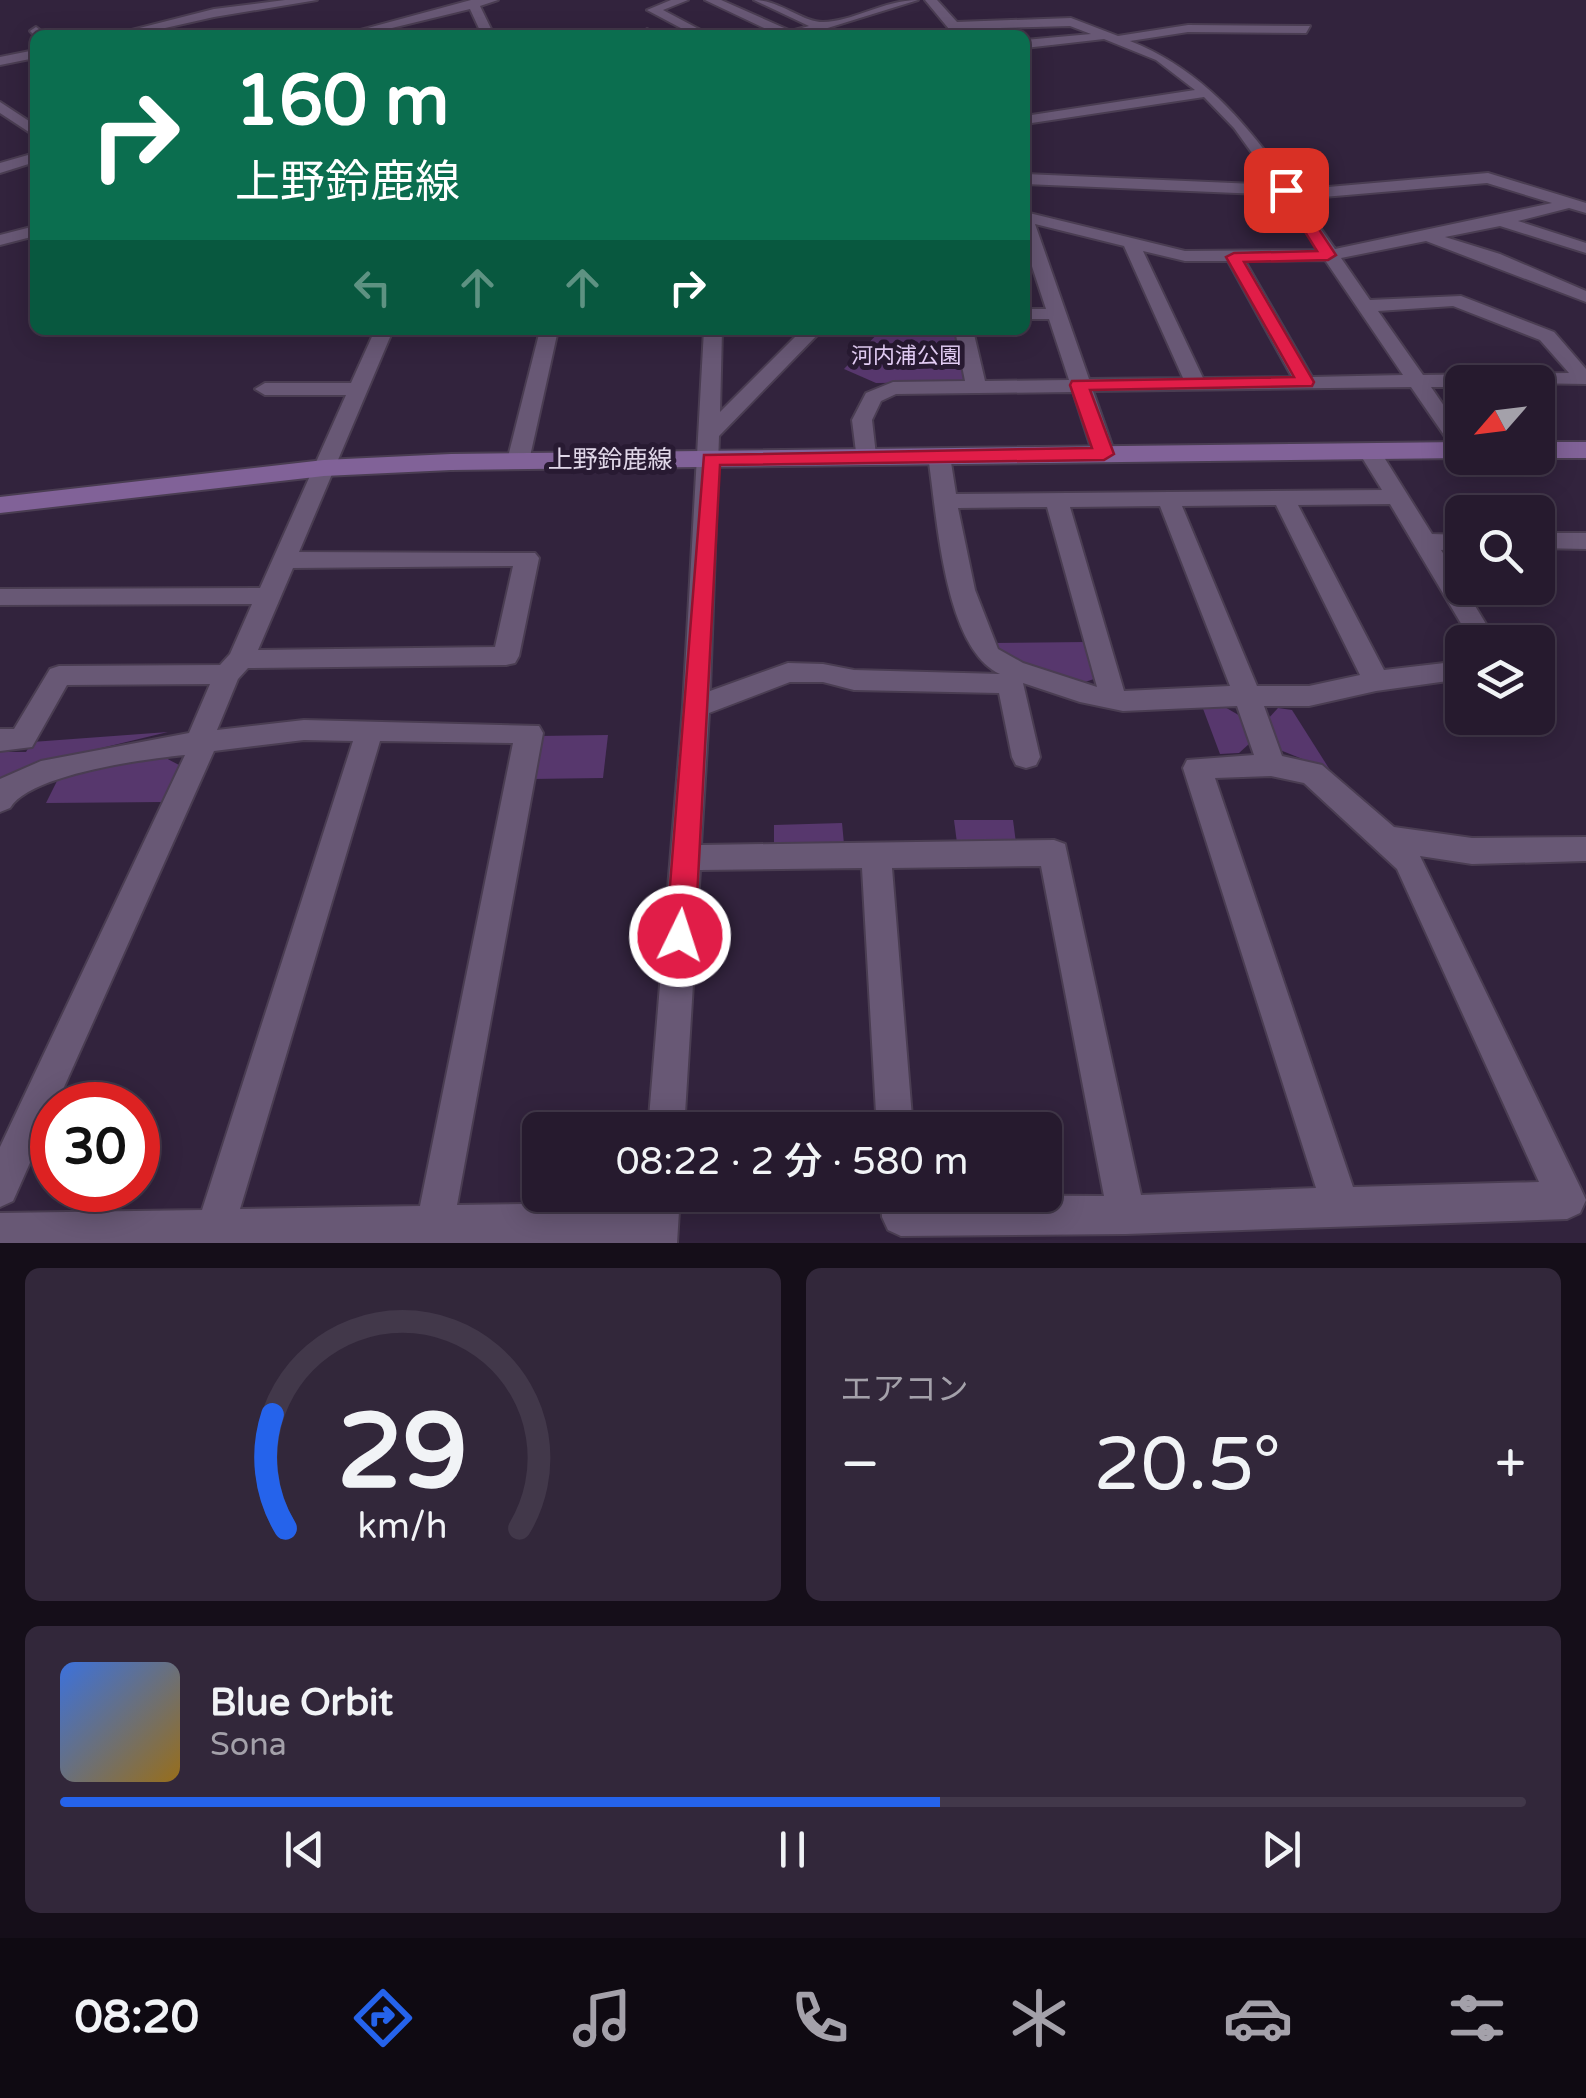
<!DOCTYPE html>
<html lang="ja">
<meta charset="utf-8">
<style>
body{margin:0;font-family:"Varela Round","Noto Sans JP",sans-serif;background:#32273a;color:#f1f3f6;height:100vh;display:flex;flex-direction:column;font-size:38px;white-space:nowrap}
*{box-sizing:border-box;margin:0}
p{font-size:32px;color:#a4a1aa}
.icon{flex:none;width:55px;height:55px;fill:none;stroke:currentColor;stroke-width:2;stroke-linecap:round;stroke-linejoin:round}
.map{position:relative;height:1243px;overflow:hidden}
.side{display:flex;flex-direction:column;gap:25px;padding:25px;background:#150e19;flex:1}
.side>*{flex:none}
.hud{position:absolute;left:30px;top:30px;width:1000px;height:305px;border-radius:15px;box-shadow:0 5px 25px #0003,0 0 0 2px #42384a;background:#0b6e4f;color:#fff;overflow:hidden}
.needle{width:65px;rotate:242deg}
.tools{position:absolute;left:1445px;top:365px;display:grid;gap:20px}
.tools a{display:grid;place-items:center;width:110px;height:110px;border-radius:15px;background:#261a2e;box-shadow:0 5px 25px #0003,0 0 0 2px #42384a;font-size:50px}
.speed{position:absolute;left:30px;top:1082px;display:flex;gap:20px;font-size:50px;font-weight:700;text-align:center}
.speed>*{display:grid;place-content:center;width:130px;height:130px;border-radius:50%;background:#261a2e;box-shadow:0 5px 25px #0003,0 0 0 2px #42384a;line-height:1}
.speed .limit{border:15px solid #d22;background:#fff;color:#111}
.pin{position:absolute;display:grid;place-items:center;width:85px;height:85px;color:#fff;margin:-42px;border-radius:20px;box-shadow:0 5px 15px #0006}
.me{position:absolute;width:110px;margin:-55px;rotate:4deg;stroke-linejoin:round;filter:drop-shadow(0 0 8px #0008)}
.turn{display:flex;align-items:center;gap:35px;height:210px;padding:0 40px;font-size:45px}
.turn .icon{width:130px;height:130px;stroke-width:2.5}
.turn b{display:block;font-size:70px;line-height:85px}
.lanes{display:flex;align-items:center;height:95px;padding:0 40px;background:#0003;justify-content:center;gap:50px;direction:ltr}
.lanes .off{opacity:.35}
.big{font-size:75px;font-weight:600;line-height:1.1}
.side .tile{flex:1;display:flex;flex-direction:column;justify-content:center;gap:15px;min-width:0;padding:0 35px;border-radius:15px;background:#32273a}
.side .dial{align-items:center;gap:0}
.dial svg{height:260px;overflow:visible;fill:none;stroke:#42384a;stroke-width:7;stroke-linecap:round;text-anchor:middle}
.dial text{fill:#f1f3f6;stroke:none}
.song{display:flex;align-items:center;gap:30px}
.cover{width:120px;height:120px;border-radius:15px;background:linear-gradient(135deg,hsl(220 70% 55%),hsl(40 70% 35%))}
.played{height:10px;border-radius:5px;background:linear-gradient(90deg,#2563eb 60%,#42384a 60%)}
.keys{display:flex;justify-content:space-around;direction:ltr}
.heat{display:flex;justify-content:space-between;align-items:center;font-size:55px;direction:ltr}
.side .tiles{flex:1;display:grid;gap:25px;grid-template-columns:1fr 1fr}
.tile:last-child{grid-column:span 2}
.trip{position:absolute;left:522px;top:1112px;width:540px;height:100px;border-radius:15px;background:#261a2e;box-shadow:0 5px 25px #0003,0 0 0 2px #42384a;font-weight:600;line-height:100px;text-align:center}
.dock{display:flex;height:160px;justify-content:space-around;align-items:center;background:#0f0a12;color:#a4a1aa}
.dock .icon{width:70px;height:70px}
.dock .on{color:#2563eb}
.dock b{font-size:45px;color:#f1f3f6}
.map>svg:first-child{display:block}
.green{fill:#57376d}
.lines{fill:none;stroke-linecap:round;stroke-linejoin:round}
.street-casing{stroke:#4a3d52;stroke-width:4}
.secondary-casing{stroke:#4a3d52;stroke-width:4}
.street{fill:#685875;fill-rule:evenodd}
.secondary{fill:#816298;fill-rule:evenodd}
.route{fill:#e11d48;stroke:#92132f;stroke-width:2.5}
.labels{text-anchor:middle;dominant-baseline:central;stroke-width:10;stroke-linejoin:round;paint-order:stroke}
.far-park-label{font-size:22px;fill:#e5cff7;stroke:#281a32}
.street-label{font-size:25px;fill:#e0d7e8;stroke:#281a32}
</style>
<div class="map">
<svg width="1586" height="1243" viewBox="0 0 1586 1243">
<rect width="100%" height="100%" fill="#32233d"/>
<!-- green -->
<g class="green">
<path d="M881,330h77l10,47 -6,5 -86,1 -32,-14z"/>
<path d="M1087,642l10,36 -15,5 -71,-25 -19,-15z"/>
<path d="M1202,706h21l19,11 8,26 -11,10 -19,1z"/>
<path d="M1278,708l14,2 38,60 -50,-20 -13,-30z"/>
<path d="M168,732l-129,31 -39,18v-29h26l6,-10z"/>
<path d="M608,735l-5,43 -72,1 8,-43z"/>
<path d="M160,755l19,10 -15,37 -118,1 12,-24z"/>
<path d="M954,820h59l3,23h-59z"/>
<path d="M842,823l2,21 -70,3v-22z"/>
</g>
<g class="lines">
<defs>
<g id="street">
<path d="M285,0h32l-103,17 -80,18h-22l102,-26z"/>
<path d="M471,0h27l-18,6 14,29h-12l-12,-26 -107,26h-21z"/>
<path d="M671,0h17l-25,10 47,25h-16l-47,-25z"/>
<path d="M705,0h16l70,31 18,-5 -55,-26c26,0 48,22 69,22 29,0 61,-22 95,-22l-113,35h-26z"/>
<path d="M925,0h12l20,22 114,-4 47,18 70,-11 122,1 -4,7 -118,-1 -58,9c74,29 119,86 164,149l194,-17 98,30v10l-17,-5 -51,13 68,22v10l-86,-27 -55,11 55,17 86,37v11l-160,-61 -85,17 29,42 91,-4 93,36 32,37v15l-124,-2v5h-31l31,45v21l-7,-2 -44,-64 -318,4 22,63 -11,6 -11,-6 -20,-62 -177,2 -15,7 -9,19 4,35 -3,5h-16l-5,-40 14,-27 27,-11 72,-1 -10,-51h18l12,51 84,-1 -20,-61h-24v-10h21l-21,-64v-33l160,39 134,-1 -38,-55 -256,-11v-10l250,11 -41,-57 -30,-31 -179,27v-8l170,-26 -39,-30 -52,-21 -79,9v-8l66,-6 -21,-8 -107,3 4,6h-13zM1487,183l65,20 -217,46 -35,-50zM1035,224l89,22 59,132 -94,1zM1143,251l42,10h43l64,116 -89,1zM1325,260l78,115 -91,2 -67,-116zM1453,306l87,34 29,33 -146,2 -45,-64z"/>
<path d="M36,27l11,8 -12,1 -5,-5z"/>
<path d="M647,29l10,6h-15z"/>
<path d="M35,50v8l-35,7v-8z"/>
<path d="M0,102l35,23v11l-35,-23z"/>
<path d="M35,153v9l-35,11v-10z"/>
<path d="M35,226v10l-35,9v-10z"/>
<path d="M375,330h18l-94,222 236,1 4,5 -20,98 -4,7 -9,2 -258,3 -10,11 -21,51 87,-10 235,6 4,7 -86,472 185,-3v-7h38l-3,48h-677v-30l202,-3 151,-469 -49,-1 -90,11 -158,354h-4v8l-39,88 -13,6v-60l185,-392c-40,4 -155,19 -175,53l-10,4v-33l41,-18 148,-28 21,-49 -143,1 -35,62 -32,4v-22h14l36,-60 9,-3 161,-1 10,-11 22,-50 -252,1v-16l260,-1 86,-193h-81l-10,-6 10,-6h86zM513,566l-18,81 -237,3 35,-82zM380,741l133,2 -93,463 -180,3z"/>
<path d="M540,330h18l-29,131 -11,6 -11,-6z"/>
<path d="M704,330h18l-2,82 82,-82h20l-103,106 -9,255 78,-28 35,1 31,6 146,4c-57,-26 -63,-162 -72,-218l3,-5 8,-1 11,6 6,38 426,-4 -24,-39 11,-6 8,1 55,88 30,1v14l-21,1 56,92h-25l-82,-138 -92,1 86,165 78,-9v18l-86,12 -67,15h-45l18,50 40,9 72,62 78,11 114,-1v24l-114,3 -52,-8 160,331 6,13 -6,13 -13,6 -441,15 -225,2 -13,-6 -6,-13 -1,-22 223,1 -63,-330 -149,2 21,262h-36l-15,-262 -162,2 -16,260h-36l35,-423zM1276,505l84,170 -51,11h-52l-75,-180zM1160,506l70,180 -106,5 -54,-184zM1047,507l50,180 -74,-24 -25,-14 -23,-59 -17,-82zM790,682h33l31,8 145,3 13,64 4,8 10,3 10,-3 4,-8 -17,-74 57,19 43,9 114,-5 17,49 -67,5 -4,8 133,420 -175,7 -76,-351 -11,-4 -353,5 8,-132zM1271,776l33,7 93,86 142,313 -186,5 -138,-409z"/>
<path d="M1538,533h48v16l-48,-1z"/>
</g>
<g id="secondary">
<path d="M1462,442v16l-1011,12 -127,6 -324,37v-16l324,-37 127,-6z"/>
<path d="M1538,442h48v16h-49z"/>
</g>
</defs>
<!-- street casing -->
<use href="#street" class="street-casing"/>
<!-- secondary casing -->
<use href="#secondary" class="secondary-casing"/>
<!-- street -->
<use href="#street" class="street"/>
<!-- secondary -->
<use href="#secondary" class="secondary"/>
</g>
<!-- route -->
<path class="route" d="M1286,186l5,1 45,68 -8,5 -84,2 70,120 -2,4 -222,4 24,64 -10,6 -384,5 -25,471 -5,9 -10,4 -10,-4 -4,-9 38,-481 388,-7 -22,-63 2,-4 222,-4 -68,-120 8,-4 83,-2 -38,-61z"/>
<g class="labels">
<!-- far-park labels -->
<g class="far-park-label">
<text x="906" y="356">河内浦公園</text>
</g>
<!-- street labels -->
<g class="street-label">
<text x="610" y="460">上野鈴鹿線</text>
</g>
</g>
</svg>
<div class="tools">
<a><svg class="needle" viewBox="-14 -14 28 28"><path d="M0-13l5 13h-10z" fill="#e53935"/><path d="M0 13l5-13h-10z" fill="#a4a1aa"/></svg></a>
<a><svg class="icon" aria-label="search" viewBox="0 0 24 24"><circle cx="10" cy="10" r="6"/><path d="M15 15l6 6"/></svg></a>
<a><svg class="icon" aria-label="layers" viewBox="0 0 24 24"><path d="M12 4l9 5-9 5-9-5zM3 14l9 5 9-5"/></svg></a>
</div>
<div class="speed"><div class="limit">30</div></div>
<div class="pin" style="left:1286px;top:190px;background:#d93025"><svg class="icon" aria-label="arrive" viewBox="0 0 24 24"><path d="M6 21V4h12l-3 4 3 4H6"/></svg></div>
<svg class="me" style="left:680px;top:936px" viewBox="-20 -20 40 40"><circle r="17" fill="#e11d48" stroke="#fff" stroke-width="3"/><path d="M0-11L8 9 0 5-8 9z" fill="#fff"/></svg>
<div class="trip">08:22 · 2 分 · 580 m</div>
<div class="hud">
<div class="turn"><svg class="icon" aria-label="right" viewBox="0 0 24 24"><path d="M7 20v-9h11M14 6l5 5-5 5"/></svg><div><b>160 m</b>上野鈴鹿線</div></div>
<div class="lanes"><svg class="icon off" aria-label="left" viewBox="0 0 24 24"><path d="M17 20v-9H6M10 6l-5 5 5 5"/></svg><svg class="icon off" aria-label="ahead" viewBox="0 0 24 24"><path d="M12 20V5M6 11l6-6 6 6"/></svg><svg class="icon off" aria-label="ahead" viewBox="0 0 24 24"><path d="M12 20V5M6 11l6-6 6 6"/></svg><svg class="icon" aria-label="right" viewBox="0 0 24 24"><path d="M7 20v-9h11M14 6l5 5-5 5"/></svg></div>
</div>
</div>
<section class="side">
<div class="tiles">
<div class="tile dial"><svg viewBox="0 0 100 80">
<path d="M14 69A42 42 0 1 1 86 69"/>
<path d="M14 69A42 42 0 0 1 10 34" stroke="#2563eb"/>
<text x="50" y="56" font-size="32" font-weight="700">29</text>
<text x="50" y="72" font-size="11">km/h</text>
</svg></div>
<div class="tile"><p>エアコン</p>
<div class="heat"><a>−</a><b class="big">20.5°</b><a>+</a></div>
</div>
<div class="tile">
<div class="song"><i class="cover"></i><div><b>Blue Orbit</b><p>Sona</p></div></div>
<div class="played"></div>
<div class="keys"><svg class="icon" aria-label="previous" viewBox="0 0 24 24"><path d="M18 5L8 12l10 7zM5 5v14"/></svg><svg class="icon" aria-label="pause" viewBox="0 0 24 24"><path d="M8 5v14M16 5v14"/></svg><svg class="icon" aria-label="next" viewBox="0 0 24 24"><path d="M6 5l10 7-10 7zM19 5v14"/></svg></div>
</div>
</div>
</section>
<nav class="dock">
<b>08:20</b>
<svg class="icon on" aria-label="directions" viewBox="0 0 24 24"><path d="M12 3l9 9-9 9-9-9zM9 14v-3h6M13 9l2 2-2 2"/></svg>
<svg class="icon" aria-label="music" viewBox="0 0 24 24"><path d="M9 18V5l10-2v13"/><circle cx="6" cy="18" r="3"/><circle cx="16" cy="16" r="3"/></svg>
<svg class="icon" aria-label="phone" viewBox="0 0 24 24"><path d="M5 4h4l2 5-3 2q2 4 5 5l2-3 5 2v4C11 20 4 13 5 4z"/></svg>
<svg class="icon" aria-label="climate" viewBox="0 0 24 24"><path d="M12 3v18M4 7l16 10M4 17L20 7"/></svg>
<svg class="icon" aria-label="car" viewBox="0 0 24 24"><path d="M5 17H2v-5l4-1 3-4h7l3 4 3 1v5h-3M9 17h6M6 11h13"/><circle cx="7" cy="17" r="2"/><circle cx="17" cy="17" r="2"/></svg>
<svg class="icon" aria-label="filters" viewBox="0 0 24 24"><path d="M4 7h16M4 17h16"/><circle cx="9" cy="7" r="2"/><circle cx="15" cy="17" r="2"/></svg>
</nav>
